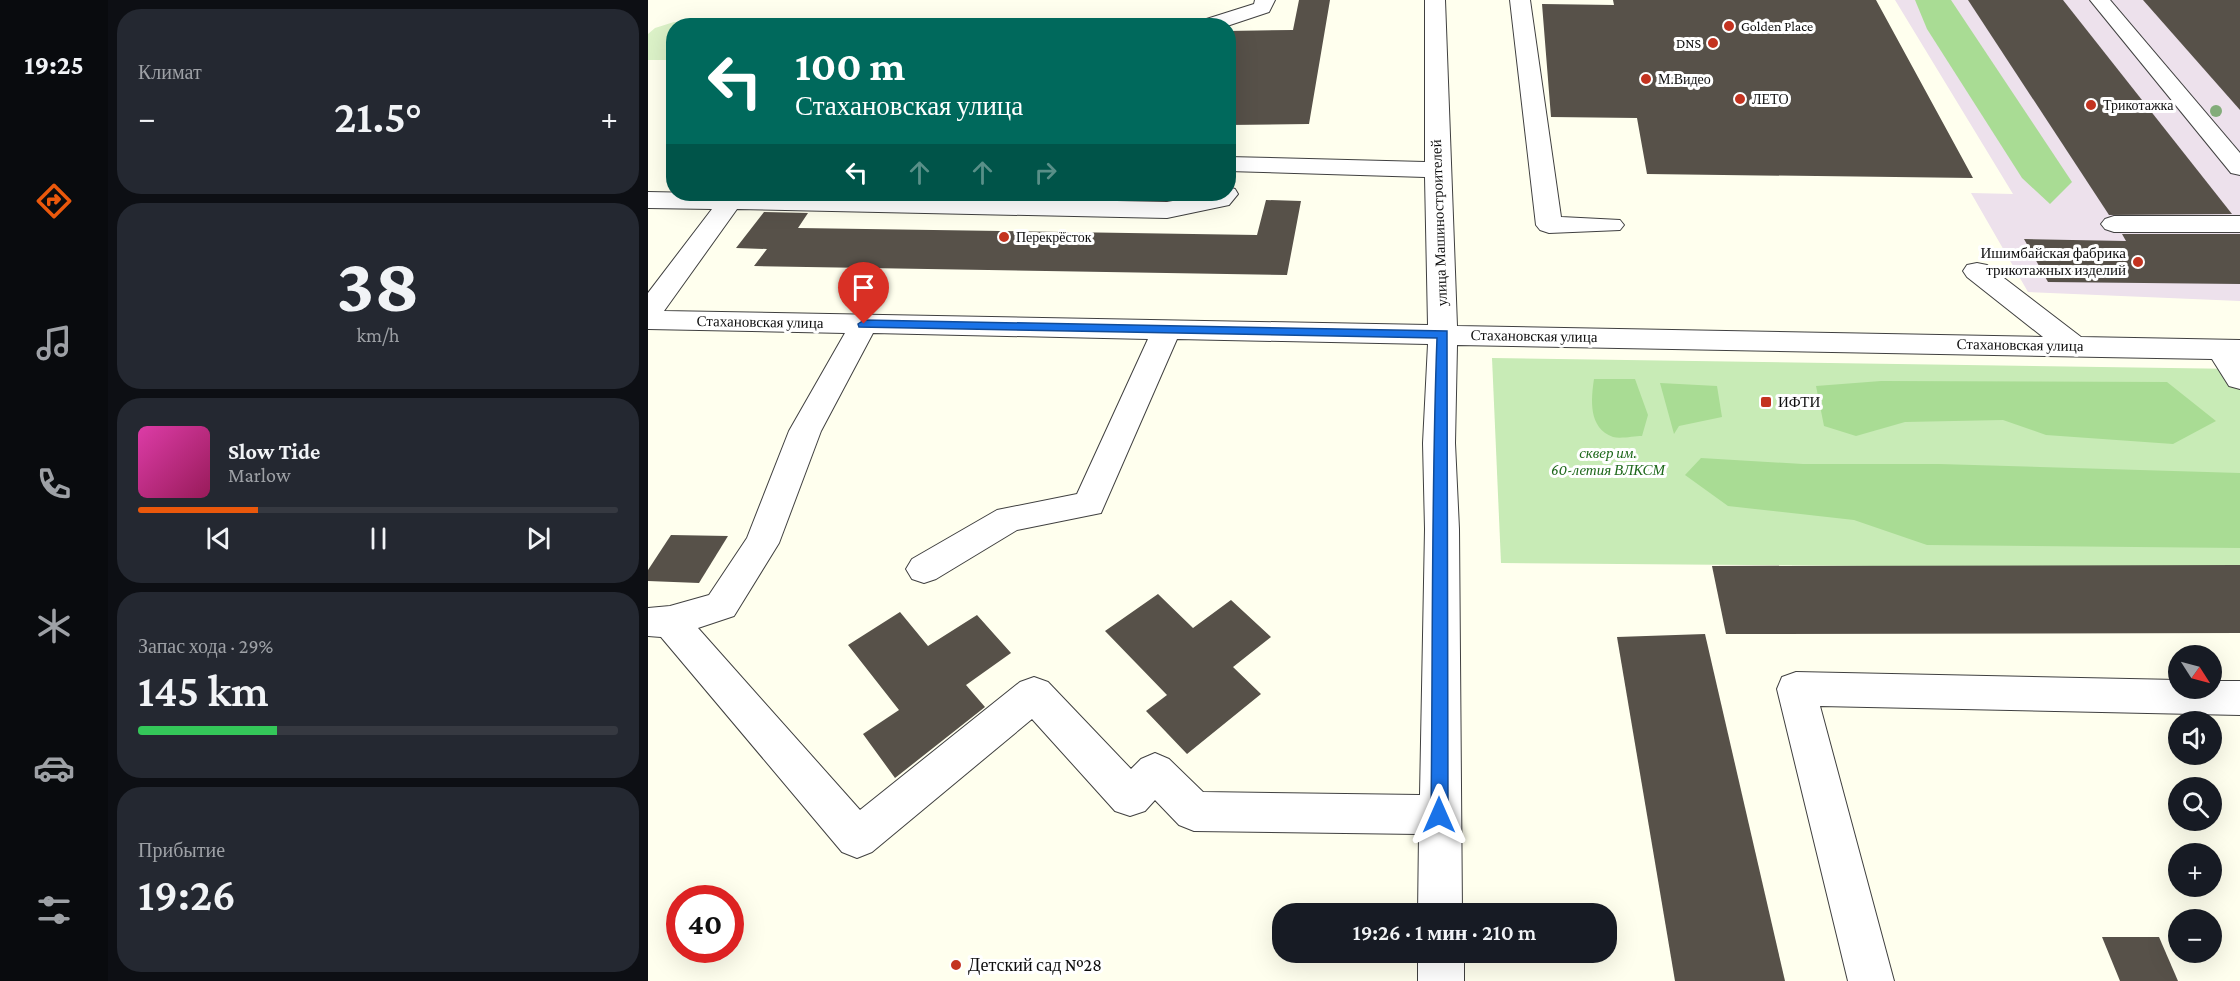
<!DOCTYPE html>
<html lang="ru">
<meta charset="utf-8">
<style>
body{margin:0;font-family:"Crimson Pro",serif;background:#242831;color:#f1f3f6;height:100vh;display:flex;flex-direction:column;font-size:22px;white-space:nowrap}
*{box-sizing:border-box;margin:0}
p{font-size:20px;color:#9ea1a6}
.icon{flex:none;width:33px;height:33px;fill:none;stroke:currentColor;stroke-width:2;stroke-linecap:round;stroke-linejoin:round}
.map{position:relative;flex:1;overflow:hidden}
.sheet{display:flex;flex-direction:column;gap:9px;padding:9px;background:#0d0f14;width:540px}
.sheet>*{flex:none}
.banner{position:absolute;left:18px;top:18px;width:570px;height:183px;border-radius:24px;box-shadow:0 6px 24px #0002;background:#00695c;color:#fff;overflow:hidden}
.needle{width:39px;rotate:126deg}
.tools{position:absolute;left:1520px;top:645px;display:grid;gap:12px}
.tools a{display:grid;place-items:center;width:54px;height:54px;border-radius:50%;background:#171b24;box-shadow:0 6px 24px #0002;font-size:30px}
.speed{position:absolute;left:18px;top:885px;display:flex;gap:12px;font-size:30px;font-weight:700;text-align:center}
.speed>*{display:grid;place-content:center;width:78px;height:78px;border-radius:50%;background:#171b24;box-shadow:0 6px 24px #0002;line-height:1}
.speed .limit{border:9px solid #d22;background:#fff;color:#111}
.pin{position:absolute;display:grid;place-items:center;width:51px;height:51px;color:#fff;margin:-62px -26px;border-radius:50% 50% 50% 0;rotate:-45deg;box-shadow:0 0 6px #0007}
.pin .icon{rotate:45deg}
.me{position:absolute;width:66px;margin:-33px;rotate:0deg;stroke-linejoin:round;filter:drop-shadow(0 0 4px #0008)}
.turn{display:flex;align-items:center;gap:21px;height:126px;padding:0 30px;font-size:27px}
.turn .icon{width:78px;height:78px;stroke-width:2.5}
.turn b{display:block;font-size:42px;line-height:51px}
.lanes{display:flex;align-items:center;height:57px;padding:0 30px;background:#0003;justify-content:center;gap:30px;direction:ltr}
.lanes .off{opacity:.35}
.big{font-size:45px;font-weight:600;line-height:1.1}
.sheet .card{flex:1;display:flex;flex-direction:column;justify-content:center;gap:9px;min-width:0;padding:0 21px;border-radius:24px;background:#242831}
.sheet .dial{align-items:center;gap:0}
.dial b{font-size:78px;line-height:1}
.song{display:flex;align-items:center;gap:18px}
.cover{width:72px;height:72px;border-radius:9px;background:linear-gradient(135deg,hsl(320 70% 55%),hsl(330 70% 35%))}
.played{height:6px;border-radius:3px;background:linear-gradient(90deg,#ea580c 25%,#363941 25%)}
.keys{display:flex;justify-content:space-around;direction:ltr}
.heat{display:flex;justify-content:space-between;align-items:center;font-size:33px;direction:ltr}
.charge{height:9px;border-radius:4px;background:linear-gradient(90deg,#34c759 29%,#363941 0)}
.trip{position:absolute;left:624px;top:903px;width:345px;height:60px;border-radius:24px;background:#171b24;box-shadow:0 6px 24px #0002;font-weight:600;line-height:60px;text-align:center}
main{display:flex;flex:1;min-height:0}
.tab-bar{display:flex;flex-direction:column;width:108px;justify-content:space-around;align-items:center;background:#090b0e;color:#9ea1a6}
.tab-bar .icon{width:42px;height:42px}
.tab-bar .on{color:#ea580c}
.tab-bar b{font-size:27px;color:#f1f3f6}
.map>svg:first-child{display:block}
.industrial{fill:#ede1ec}
.green{fill:#c8ebb6}
.forest{fill:#a9dc94}
.pitch{fill:#dcf2c8}
.building{fill:#575149}
.lines{fill:none;stroke-linecap:round;stroke-linejoin:round}
.minor-casing{stroke:#404040;stroke-width:2}
.minor{fill:#fff;fill-rule:evenodd}
.tree{fill:#83ac7a}
.route{fill:#1a73e8;stroke:#114b97;stroke-width:1.5}
.poi-dot{fill:#c33320;stroke:#fff;stroke-width:2}
.labels{text-anchor:middle;dominant-baseline:central;stroke-width:6;stroke-linejoin:round;paint-order:stroke}
.far-poi-label{font-size:14px;fill:#0d0d0d;stroke:#fff;text-anchor:start}
.street-label{font-size:15px;fill:#0d0d0d;stroke:#fff}
.poi-label{font-size:15px;fill:#0d0d0d;stroke:#fff;text-anchor:end}
.park-label{font-size:15px;font-style:italic;fill:#1e681b;stroke:#fff}
.near-poi-label{font-size:18px;fill:#0d0d0d;stroke:#fff;text-anchor:start}
</style>
<main>
<nav class="tab-bar">
<b>19:25</b>
<svg class="icon on" aria-label="directions" viewBox="0 0 24 24"><path d="M12 3l9 9-9 9-9-9zM9 14v-3h6M13 9l2 2-2 2"/></svg>
<svg class="icon" aria-label="music" viewBox="0 0 24 24"><path d="M9 18V5l10-2v13"/><circle cx="6" cy="18" r="3"/><circle cx="16" cy="16" r="3"/></svg>
<svg class="icon" aria-label="phone" viewBox="0 0 24 24"><path d="M5 4h4l2 5-3 2q2 4 5 5l2-3 5 2v4C11 20 4 13 5 4z"/></svg>
<svg class="icon" aria-label="climate" viewBox="0 0 24 24"><path d="M12 3v18M4 7l16 10M4 17L20 7"/></svg>
<svg class="icon" aria-label="car" viewBox="0 0 24 24"><path d="M5 17H2v-5l4-1 3-4h7l3 4 3 1v5h-3M9 17h6M6 11h13"/><circle cx="7" cy="17" r="2"/><circle cx="17" cy="17" r="2"/></svg>
<svg class="icon" aria-label="filters" viewBox="0 0 24 24"><path d="M4 7h16M4 17h16"/><circle cx="9" cy="7" r="2"/><circle cx="15" cy="17" r="2"/></svg>
</nav>
<section class="sheet">
<div class="card"><p>Климат</p>
<div class="heat"><a>−</a><b class="big">21.5°</b><a>+</a></div>
</div>
<div class="card dial"><b>38</b><p>km/h</p></div>
<div class="card">
<div class="song"><i class="cover"></i><div><b>Slow Tide</b><p>Marlow</p></div></div>
<div class="played"></div>
<div class="keys"><svg class="icon" aria-label="previous" viewBox="0 0 24 24"><path d="M18 5L8 12l10 7zM5 5v14"/></svg><svg class="icon" aria-label="pause" viewBox="0 0 24 24"><path d="M8 5v14M16 5v14"/></svg><svg class="icon" aria-label="next" viewBox="0 0 24 24"><path d="M6 5l10 7-10 7zM19 5v14"/></svg></div>
</div>
<div class="card"><p>Запас хода · 29%</p><b class="big">145 km</b><div class="charge"></div></div>
<div class="card"><p>Прибытие</p><b class="big">19:26</b></div>
</section>
<div class="map">
<svg width="1592" height="981" viewBox="0 0 1592 981">
<rect width="100%" height="100%" fill="#ffe"/>
<!-- industrial -->
<path class="industrial" d="M1247,0h345v301l-212,-9 -57,-99 42,1z"/>
<!-- green -->
<path class="green" d="M844,358l748,11v200l-739,-6z"/>
<!-- forest -->
<g class="forest">
<path d="M1267,0h36l121,182 -22,22 -28,-26 -95,-149z"/>
<path d="M946,379h41l13,36 -6,21c-8,0 -21,3 -29,1 -25,-9 -22,-38 -19,-58z"/>
<path d="M1233,381l286,1 49,39 -43,23 -127,-9 -43,-15 -98,2 -49,14 -32,-10 -8,-40z"/>
<path d="M1012,383l57,3 5,31 -43,9 -5,8z"/>
<path d="M1053,458l102,6h136l301,9v75l-313,-3 -73,-25 -126,-14 -43,-31z"/>
</g>
<!-- pitch -->
<path class="pitch" d="M26,22l121,2 2,1 -123,1 -1,34h-25v-26l7,-6z"/>
<!-- building -->
<g class="building">
<path d="M651,0h31l-21,124 -81,1v-94l65,-1z"/>
<path d="M965,0h263l97,178 -326,-4 -10,-56 -86,-1 -9,-113 72,1z"/>
<path d="M1320,0h95l169,214 -123,1z"/>
<path d="M1495,0h97v110z"/>
<path d="M618,200l35,1 -14,74 -533,-9 13,-17 -31,-1 28,-36 44,1 -10,15 459,7z"/>
<path d="M1474,234h118v50l-192,-2 -24,-43 102,2z"/>
<path d="M23,535l57,1 -29,47 -51,-2v-11z"/>
<path d="M1592,565v68l-514,1 -14,-68z"/>
<path d="M510,594l35,34 38,-28 40,37 -38,30 28,27 -74,60 -41,-43 21,-16 -62,-64z"/>
<path d="M252,612l28,34 49,-31 34,38 -45,32 19,22 -90,71 -32,-44 36,-24 -51,-65z"/>
<path d="M1057,634l80,347h-110l-58,-344z"/>
<path d="M1454,937h57l19,44h-58z"/>
</g>
<g class="lines">
<defs>
<g id="minor">
<path d="M607,0h20l-6,12 -42,14h-33l3,-4 57,-18z"/>
<path d="M777,0h20l12,326 586,11 -76,-60 -4,-6 4,-6 10,-2 10,2 94,72 159,3v49l-11,-3 -17,-27 -755,-14 -2,98 4,86 3,385h-44l1,-80 -225,-3 -15,-6 -24,-25 -10,11 -15,5 -15,-5 -83,-92 -160,133 -15,6 -15,-6 -181,-215 -13,-1v-28l22,-2 39,-11 38,-57 42,-107 56,-98 -197,-4v-36l64,-84 -64,-1v-16l519,10 45,-8h16v-7l7,2 3,5 -9,11 -62,13 -430,-9 -73,102 764,14 -3,-148 -197,-6v-14l197,5zM225,333l275,6 -71,155 -80,16 -85,49 -6,10 6,10 12,4 12,-4 81,-49 84,-17 76,-174 251,5 -5,99 2,86 -5,266 -217,-3 -34,-33 -14,-6 -14,6 -10,10 -83,-87 -14,-5 -14,5 -160,128 -162,-182 36,-12 45,-73 42,-112z"/>
<path d="M862,0h20l31,217 59,3 4,5 -4,5 -71,3 -9,-3 -4,-5z"/>
<path d="M1442,0h20l130,153v22l-9,-2z"/>
<path d="M1466,216h126v16h-126l-9,-3 -4,-5 4,-5z"/>
<path d="M1148,672l382,8v8h33v-7h29v34l-420,-9 74,275h-46l-71,-292 5,-12z"/>
<rect x="770" y="952" width="46" height="29"/>
</g>
</defs>
<!-- minor casing -->
<use href="#minor" class="minor-casing"/>
<!-- minor -->
<use href="#minor" class="minor"/>
</g>
<!-- trees -->
<circle class="tree" cx="1568" cy="111" r="6"/>
<!-- route -->
<path class="route" d="M216,320l583,11 1,484 -2,6 -7,3 -6,-3 -2,-6c2,-159 0,-318 6,-477l-578,-11 -1,-3z"/>
<!-- markers -->
<g class="poi-dot">
<circle cx="1081" cy="26" r="6"/>
<circle cx="1065" cy="43" r="6"/>
<circle cx="998" cy="79" r="6"/>
<circle cx="1092" cy="99" r="6"/>
<circle cx="1443" cy="105" r="6"/>
<circle cx="356" cy="237" r="6"/>
<circle cx="1490" cy="262" r="6"/>
<rect x="1112" y="396" width="12" height="12" rx="3"/>
<circle cx="308" cy="965" r="6"/>
</g>
<g class="labels">
<!-- far-poi labels -->
<g class="far-poi-label">
<text x="1093" y="26">Golden Place</text>
<text x="1053" y="43" text-anchor="end">DNS</text>
<text x="1010" y="79">М.Видео</text>
<text x="1104" y="99">ЛЕТО</text>
<text x="1455" y="105">Трикотажка</text>
<text x="368" y="237">Перекрёсток</text>
</g>
<!-- street labels -->
<g class="street-label">
<text transform="translate(791 223) rotate(-92)">улица Машиностроителей</text>
<text transform="translate(112 322) rotate(1)">Стахановская улица</text>
<text transform="translate(886 336) rotate(1)">Стахановская улица</text>
<text transform="translate(1372 345) rotate(1)">Стахановская улица</text>
</g>
<!-- poi labels -->
<g class="poi-label">
<text x="1478" y="253">Ишимбайская фабрика<tspan x="1478" dy="17">трикотажных изделий</tspan></text>
<text x="1130" y="402" text-anchor="start">ИФТИ</text>
</g>
<!-- park labels -->
<g class="park-label">
<text x="960" y="453">сквер им.<tspan x="960" dy="17">60-летия ВЛКСМ</tspan></text>
</g>
<!-- near-poi labels -->
<g class="near-poi-label">
<text x="320" y="965">Детский сад №28</text>
</g>
</g>
</svg>
<div class="tools">
<a><svg class="needle" viewBox="-14 -14 28 28"><path d="M0-13l5 13h-10z" fill="#e53935"/><path d="M0 13l5-13h-10z" fill="#9ea1a6"/></svg></a>
<a><svg class="icon" aria-label="sound" viewBox="0 0 24 24"><path d="M4 9h4l5-4v14l-5-4H4zM17 9q2 3 0 6"/></svg></a>
<a><svg class="icon" aria-label="search" viewBox="0 0 24 24"><circle cx="10" cy="10" r="6"/><path d="M15 15l6 6"/></svg></a>
<a>+</a>
<a>−</a>
</div>
<div class="speed"><div class="limit">40</div></div>
<div class="pin" style="left:216px;top:324px;background:#d93025"><svg class="icon" aria-label="arrive" viewBox="0 0 24 24"><path d="M6 21V4h12l-3 4 3 4H6"/></svg></div>
<svg class="me" style="left:791px;top:815px" viewBox="-20 -20 40 40"><path d="M0-17L14 15 0 8-14 15z" fill="#1a73e8" stroke="#fff" stroke-width="4"/></svg>
<div class="trip">19:26 · 1 мин · 210 m</div>
<div class="banner">
<div class="turn"><svg class="icon" aria-label="left" viewBox="0 0 24 24"><path d="M17 20v-9H6M10 6l-5 5 5 5"/></svg><div><b>100 m</b>Стахановская улица</div></div>
<div class="lanes"><svg class="icon" aria-label="left" viewBox="0 0 24 24"><path d="M17 20v-9H6M10 6l-5 5 5 5"/></svg><svg class="icon off" aria-label="ahead" viewBox="0 0 24 24"><path d="M12 20V5M6 11l6-6 6 6"/></svg><svg class="icon off" aria-label="ahead" viewBox="0 0 24 24"><path d="M12 20V5M6 11l6-6 6 6"/></svg><svg class="icon off" aria-label="right" viewBox="0 0 24 24"><path d="M7 20v-9h11M14 6l5 5-5 5"/></svg></div>
</div>
</div>
</main>
